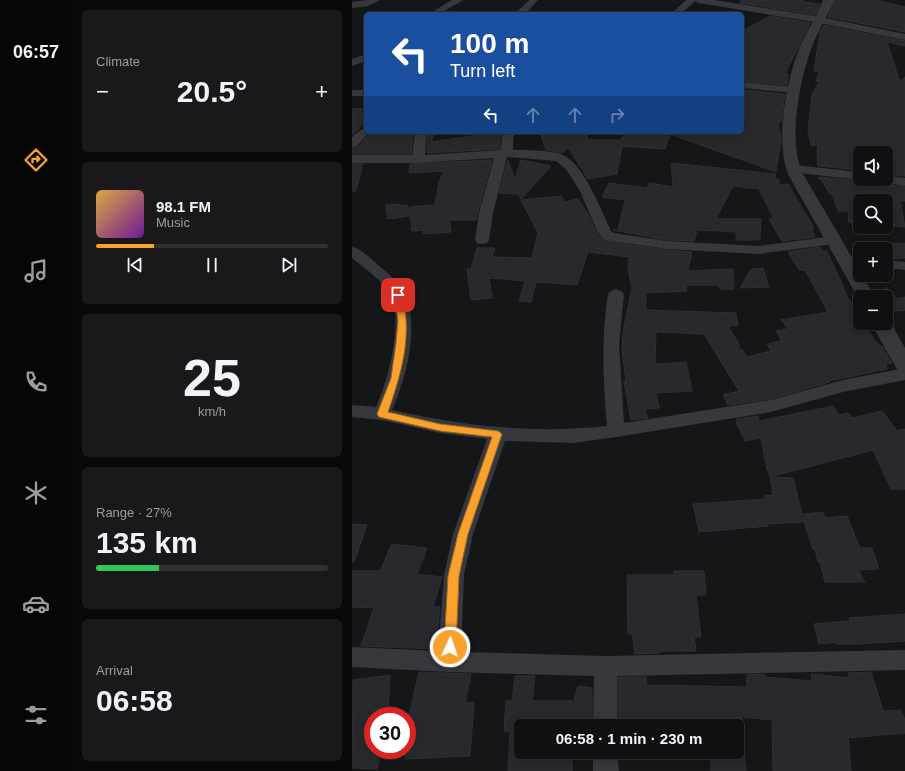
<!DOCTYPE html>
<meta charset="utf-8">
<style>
body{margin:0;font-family:Arial,sans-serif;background:#19191b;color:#f1f3f6;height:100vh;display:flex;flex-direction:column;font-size:15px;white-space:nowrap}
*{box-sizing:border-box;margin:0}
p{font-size:13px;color:#9c9d9f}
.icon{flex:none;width:22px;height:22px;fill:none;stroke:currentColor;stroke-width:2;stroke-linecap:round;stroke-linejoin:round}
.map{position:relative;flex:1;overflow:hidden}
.drawer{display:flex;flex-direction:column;gap:10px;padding:10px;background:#09090a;width:280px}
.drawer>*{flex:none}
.top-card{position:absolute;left:12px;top:12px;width:380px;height:122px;border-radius:6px;box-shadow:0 2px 10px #0003,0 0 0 1px #303032;background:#1a4fa0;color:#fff;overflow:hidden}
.controls{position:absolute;left:501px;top:146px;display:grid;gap:8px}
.controls a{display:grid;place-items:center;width:40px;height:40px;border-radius:6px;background:#101012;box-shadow:0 2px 10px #0003,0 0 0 1px #303032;font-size:20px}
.speed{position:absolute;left:12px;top:707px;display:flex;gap:8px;font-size:20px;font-weight:700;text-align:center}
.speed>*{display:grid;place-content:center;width:52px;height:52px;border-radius:50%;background:#101012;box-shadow:0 2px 10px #0003,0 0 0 1px #303032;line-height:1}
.speed .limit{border:6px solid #d22;background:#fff;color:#111}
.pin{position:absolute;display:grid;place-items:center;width:34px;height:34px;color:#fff;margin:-17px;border-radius:8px;box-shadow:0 2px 6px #0006}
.me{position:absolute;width:44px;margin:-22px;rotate:3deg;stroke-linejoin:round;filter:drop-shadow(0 0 3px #0008)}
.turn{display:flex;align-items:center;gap:14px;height:84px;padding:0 20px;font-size:18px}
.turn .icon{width:52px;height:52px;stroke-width:2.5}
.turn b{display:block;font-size:28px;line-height:34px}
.lanes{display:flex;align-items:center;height:38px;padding:0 20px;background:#0003;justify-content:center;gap:20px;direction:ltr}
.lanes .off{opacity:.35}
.big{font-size:30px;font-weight:800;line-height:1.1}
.drawer .tile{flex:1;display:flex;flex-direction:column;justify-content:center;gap:6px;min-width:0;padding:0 14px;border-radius:6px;background:#19191b}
.drawer .dial{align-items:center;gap:0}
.dial b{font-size:52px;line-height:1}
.song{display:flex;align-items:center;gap:12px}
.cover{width:48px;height:48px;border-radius:6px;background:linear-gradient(135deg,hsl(40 70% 55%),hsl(280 70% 35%))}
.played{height:4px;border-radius:2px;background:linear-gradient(90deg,#f8a12d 25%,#303032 25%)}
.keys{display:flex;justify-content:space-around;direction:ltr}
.heat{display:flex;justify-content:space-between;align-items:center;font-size:22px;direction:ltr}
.charge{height:6px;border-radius:3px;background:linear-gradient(90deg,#34c759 27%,#303032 0)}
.trip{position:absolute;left:162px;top:719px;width:230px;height:40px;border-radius:6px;background:#101012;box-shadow:0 2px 10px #0003,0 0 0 1px #303032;font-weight:800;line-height:40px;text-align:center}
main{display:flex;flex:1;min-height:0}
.dock{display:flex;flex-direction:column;width:72px;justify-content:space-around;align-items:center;background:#060607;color:#9c9d9f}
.dock .icon{width:28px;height:28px}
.dock .selected{color:#f8a12d}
.dock b{font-size:18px;color:#f1f3f6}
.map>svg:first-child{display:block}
.building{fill:#28292c;stroke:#2f3034}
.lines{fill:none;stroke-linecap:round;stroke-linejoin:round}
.minor{fill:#36383d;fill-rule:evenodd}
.tertiary{fill:#36383d;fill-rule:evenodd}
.route{fill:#f8a12d;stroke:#a1691d}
</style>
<main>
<nav class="dock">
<b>06:57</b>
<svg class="icon selected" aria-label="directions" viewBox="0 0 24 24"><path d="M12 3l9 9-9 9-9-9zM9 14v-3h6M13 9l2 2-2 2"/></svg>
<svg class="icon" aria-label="music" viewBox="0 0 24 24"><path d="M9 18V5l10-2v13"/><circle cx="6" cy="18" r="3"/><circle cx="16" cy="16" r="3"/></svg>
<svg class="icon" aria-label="phone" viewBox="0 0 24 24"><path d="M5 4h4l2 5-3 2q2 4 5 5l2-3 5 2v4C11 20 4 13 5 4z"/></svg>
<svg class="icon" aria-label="climate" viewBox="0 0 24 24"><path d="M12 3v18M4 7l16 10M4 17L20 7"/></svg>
<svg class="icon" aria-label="car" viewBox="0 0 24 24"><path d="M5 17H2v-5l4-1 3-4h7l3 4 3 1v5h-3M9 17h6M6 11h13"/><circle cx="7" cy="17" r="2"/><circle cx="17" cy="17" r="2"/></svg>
<svg class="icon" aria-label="filters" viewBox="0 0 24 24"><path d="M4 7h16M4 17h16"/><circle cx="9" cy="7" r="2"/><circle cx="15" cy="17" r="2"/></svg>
</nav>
<section class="drawer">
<div class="tile"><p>Climate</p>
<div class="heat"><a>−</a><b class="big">20.5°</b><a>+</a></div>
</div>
<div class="tile">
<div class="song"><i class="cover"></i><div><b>98.1 FM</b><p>Music</p></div></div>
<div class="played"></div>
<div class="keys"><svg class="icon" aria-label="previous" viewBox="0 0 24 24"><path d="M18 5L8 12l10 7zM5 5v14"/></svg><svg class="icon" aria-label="pause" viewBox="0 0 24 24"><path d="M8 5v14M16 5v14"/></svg><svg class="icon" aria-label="next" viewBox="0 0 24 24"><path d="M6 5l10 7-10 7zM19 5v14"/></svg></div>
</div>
<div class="tile dial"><b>25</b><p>km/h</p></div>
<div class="tile"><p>Range · 27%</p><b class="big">135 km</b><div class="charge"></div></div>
<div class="tile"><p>Arrival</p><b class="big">06:58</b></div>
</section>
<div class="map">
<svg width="553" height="771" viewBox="0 0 553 771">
<rect width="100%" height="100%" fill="#151618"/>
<!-- building -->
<g class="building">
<path d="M390,0h61v2l17,2 -5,11 -75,-12z"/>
<path d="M484,0h40l29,7v25l-77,-15z"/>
<path d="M418,16l40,7 -25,51h3l-1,11 -45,-4v-50z"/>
<path d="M472,25l81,16v5l-18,-4 13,40 5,-5v99l-19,-2v-21h-26v17l-42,-4 -1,-14 1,-6 -7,-1 -3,-15 4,-35 7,-14h-3l3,-9 -5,-1 6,-39z"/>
<path d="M390,90l43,4 -4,28h-3l3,18 -5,32 -106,-38 -5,15 -43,-3 -5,28 -29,5 -20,-32 -5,6 -17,-3 -6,-18h26v2l21,1 1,5h32l6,-8h116v-6h5l-5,-23z"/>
<path d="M14,108v9l-8,13 -6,5v-26z"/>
<path d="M18,132h43l-2,22h-59v-5l5,-1 13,-14z"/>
<path d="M76,132h7l-4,10 56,-8v-2h13v17l-73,4z"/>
<path d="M140,160l-16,60h-27l2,12 -28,2v-4l-11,1 -3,-24 26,-2 4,-23 5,-11 -35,2 1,-9z"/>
<path d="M156,160l7,20 6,-20 30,6 -30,33 -3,-5 -19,-1z"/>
<path d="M319,163l105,11 -1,4 4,1v6l9,-1 26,44 -2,1 3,8 -33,4 -13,-22h5l-15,-30 -26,-3 -17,33h45l-1,21h-24v-8l-39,-2 -3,11 -27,-1 -54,-10 5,1 7,-31 -23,-3 7,-14 38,5 2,-5 24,4z"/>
<path d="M0,164h11l-7,27h-4z"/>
<path d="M467,177l41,4 4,-1 16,1 2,2 23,4v14h-5l5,26 -19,-2v-24h-30l4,12v10l-11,-1 -1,-11h-10l-6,-17 -2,1 -8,-15 -3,-1z"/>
<path d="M210,196l2,6 14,-3 10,15 9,20 8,7 62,9 25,2 -4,19 45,-2 1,20h-14l-1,-4h-33l1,6 -41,2v17l90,3 2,13h-10l11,18v5h3l5,8 24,-6 -4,-7 15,-3 -6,-10 12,-2 -7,-9 47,-8 -23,-42h-6l-11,-18 32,-5 2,4h5l21,47 12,16v9h2l17,23h3l10,17 -6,1 1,5 -58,12 1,1 -59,17 -43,6 -5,-10 16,-4 -35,-57 -48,-2 -1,32 31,-2 6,29 -36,2 3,15 -14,1 3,9 -17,2 -7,-38h2l-4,-33 1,-17 9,-44 -4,-19 1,-12 -41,-5 -11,33 -41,-3 -5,20 -12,-1 6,-20 -36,-3 3,20 -21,2 -4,-31h4l6,-21h18l-3,9 40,1 6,-25 -17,-33z"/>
<path d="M47,204l1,2 7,-1 2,11 -21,3 -2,-14z"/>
<path d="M553,243v15l-19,1v-15z"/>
<path d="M411,268l6,19 -29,1 11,-19z"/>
<path d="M534,287l11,12 8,-2v13l-19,2z"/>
<path d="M481,406l6,9 10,-2 3,5 30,-7 15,20 8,-2v60h-14l-18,-39 -103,27 -2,-7h-1l-6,-32 -16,3 -9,-19h2l-2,-3 22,-3 1,5z"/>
<path d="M418,477l23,1 9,36 21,-2 2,6 22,-2 13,32h12l7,21 -21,1 7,12h-40l-5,-20h-2l-3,-13h-2l-9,-27 -37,2 1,2 -69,6 -6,-28 73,-5 -1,-3 8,-1z"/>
<path d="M0,524l15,1 -13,37h-2z"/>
<path d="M40,544l35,4 -10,26 25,3 -9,30h7l-4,42 -75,-3 13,-38 -22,-1v-36h28z"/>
<path d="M322,571h30l2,24h-10l5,42h-7l2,14h-36v2l-25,1 -3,-20h-4l-1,-59h47z"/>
<path d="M553,614v27l-48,3h-20v-2l-18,2 -5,-20 36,-3 -1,-3z"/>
<path d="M67,672l52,2 -6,29 9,-1 -4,54 -65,3 6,-43h-2z"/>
<path d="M519,672l12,39 18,-1 4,10v13l-57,5 3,33h-78l-1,-51 -30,-3 1,5 -99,-2 1,6h-27v-49h28l1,8 100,2v-12l14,-1 4,1v2l47,4 -1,-7 39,4 -2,-5z"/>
<path d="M38,675l-2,41h-15v36h8l-4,17 -25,-1 1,-88z"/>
<path d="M163,676h20l-3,25h42l4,-15 14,2v38h-11l-26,-4 -1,4h-33v26h51v19h-64l2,-40h-6l2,-30h6z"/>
<path d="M359,752h33l2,19h-35z"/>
</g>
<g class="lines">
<!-- minor -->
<g class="minor">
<path d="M16,0h12l-12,6 -16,2v-6z"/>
<path d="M100,0h11l-20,12h-6l-2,-2z"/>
<path d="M177,0h9l-13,14h-10z"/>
<path d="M334,0h29l105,17 85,17v6l-85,-17 -121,-20 -4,-2 -14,13h-10z"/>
<path d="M14,54v7l-14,5v-7z"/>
<path d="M390,82l53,5 5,3 -5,3 -53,-5z"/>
<rect x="0" y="90" width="14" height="6"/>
<path d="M11,129l6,4 -13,14 -4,1v-11l7,-6z"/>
<path d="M63,132h12l-2,23 76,-5 1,-18h12l-1,18c13,0 42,0 52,6 20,11 36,54 46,75l3,2 53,8 91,5 76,-10 5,1 2,3 -2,3 -5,1 -76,10 -91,-5 -62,-9 -7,-7 -18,-42 -14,-22 -10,-8 -49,-4 -14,56 -4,27 -2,3 -5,1 -5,-1 -2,-3 4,-27 15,-55 -76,5h-66v-8h60z"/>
<path d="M442,165l66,7v7h3l-3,1 -70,-8 -2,-3 2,-3z"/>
<path d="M534,175l19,3v8l-23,-4 -2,-3h6z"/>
<path d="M0,247c10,2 19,12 27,19 10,8 22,18 27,30 13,33 0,83 -14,114 72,16 141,24 215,16 -4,-45 -6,-88 1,-132l3,-3 5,-2 5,2 3,3 -5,51 5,78 147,-23 72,-20 62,-12v12l-62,12 -72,20 -155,25 -43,6 -68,-2 -32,93 -9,41 -3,77 145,4 299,-6v20l-288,6v50h-24l1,-50 -145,-4 -97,-5v-20l86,4 6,-76 9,-41 34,-95 -47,-6 -58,-13 -30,-3v-12l24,2c12,-26 28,-86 14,-113 -8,-14 -26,-26 -38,-36z"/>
<path d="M494,256l14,2v8l-19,-3 -2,-3 2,-3z"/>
<path d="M534,260l19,2v8l-19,-2z"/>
<path d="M241,752h24l2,19h-26z"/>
</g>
<!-- tertiary -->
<g class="tertiary">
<path d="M471,0h12c-7,15 -16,29 -22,44 -13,33 -26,98 -10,130l57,97v4h2l13,22h-15v4l-70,-123c-17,-33 -3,-101 11,-134 7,-15 16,-29 22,-44z"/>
<path d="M534,318l5,5 14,25v25l-7,-2 -27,-48h15z"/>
</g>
</g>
<!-- route -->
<path class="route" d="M46,293l4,2c1,9 4,17 4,25 2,32 -8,63 -18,92l52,12 58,7 4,3 -34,100 -9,42 -3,71 -2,4 -4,2 -4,-2 -2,-4 4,-71 10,-42 34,-97 -52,-6 -61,-14 -2,-3 14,-36 5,-35 2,-23 -4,-25z"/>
</svg>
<div class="controls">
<a><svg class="icon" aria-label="sound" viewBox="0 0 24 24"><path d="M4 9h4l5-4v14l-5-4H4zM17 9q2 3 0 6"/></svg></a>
<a><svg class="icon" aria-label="search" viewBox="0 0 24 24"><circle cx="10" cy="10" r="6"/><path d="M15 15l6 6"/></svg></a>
<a>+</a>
<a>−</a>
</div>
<div class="speed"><div class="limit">30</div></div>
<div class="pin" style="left:46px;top:295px;background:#d93025"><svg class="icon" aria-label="arrive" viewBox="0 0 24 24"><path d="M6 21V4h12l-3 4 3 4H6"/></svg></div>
<svg class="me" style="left:98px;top:647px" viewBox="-20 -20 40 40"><circle r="17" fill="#f8a12d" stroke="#fff" stroke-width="3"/><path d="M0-11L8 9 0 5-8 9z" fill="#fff"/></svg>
<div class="trip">06:58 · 1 min · 230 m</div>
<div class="top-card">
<div class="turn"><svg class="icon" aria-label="left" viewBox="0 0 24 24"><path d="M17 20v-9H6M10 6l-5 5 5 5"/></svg><div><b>100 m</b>Turn left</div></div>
<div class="lanes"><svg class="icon" aria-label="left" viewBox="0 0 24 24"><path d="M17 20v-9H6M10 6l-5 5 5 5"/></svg><svg class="icon off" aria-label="ahead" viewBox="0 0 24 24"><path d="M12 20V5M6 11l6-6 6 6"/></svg><svg class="icon off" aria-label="ahead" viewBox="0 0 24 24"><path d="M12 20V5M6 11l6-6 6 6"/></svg><svg class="icon off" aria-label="right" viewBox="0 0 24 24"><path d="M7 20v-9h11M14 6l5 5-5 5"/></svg></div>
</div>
</div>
</main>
